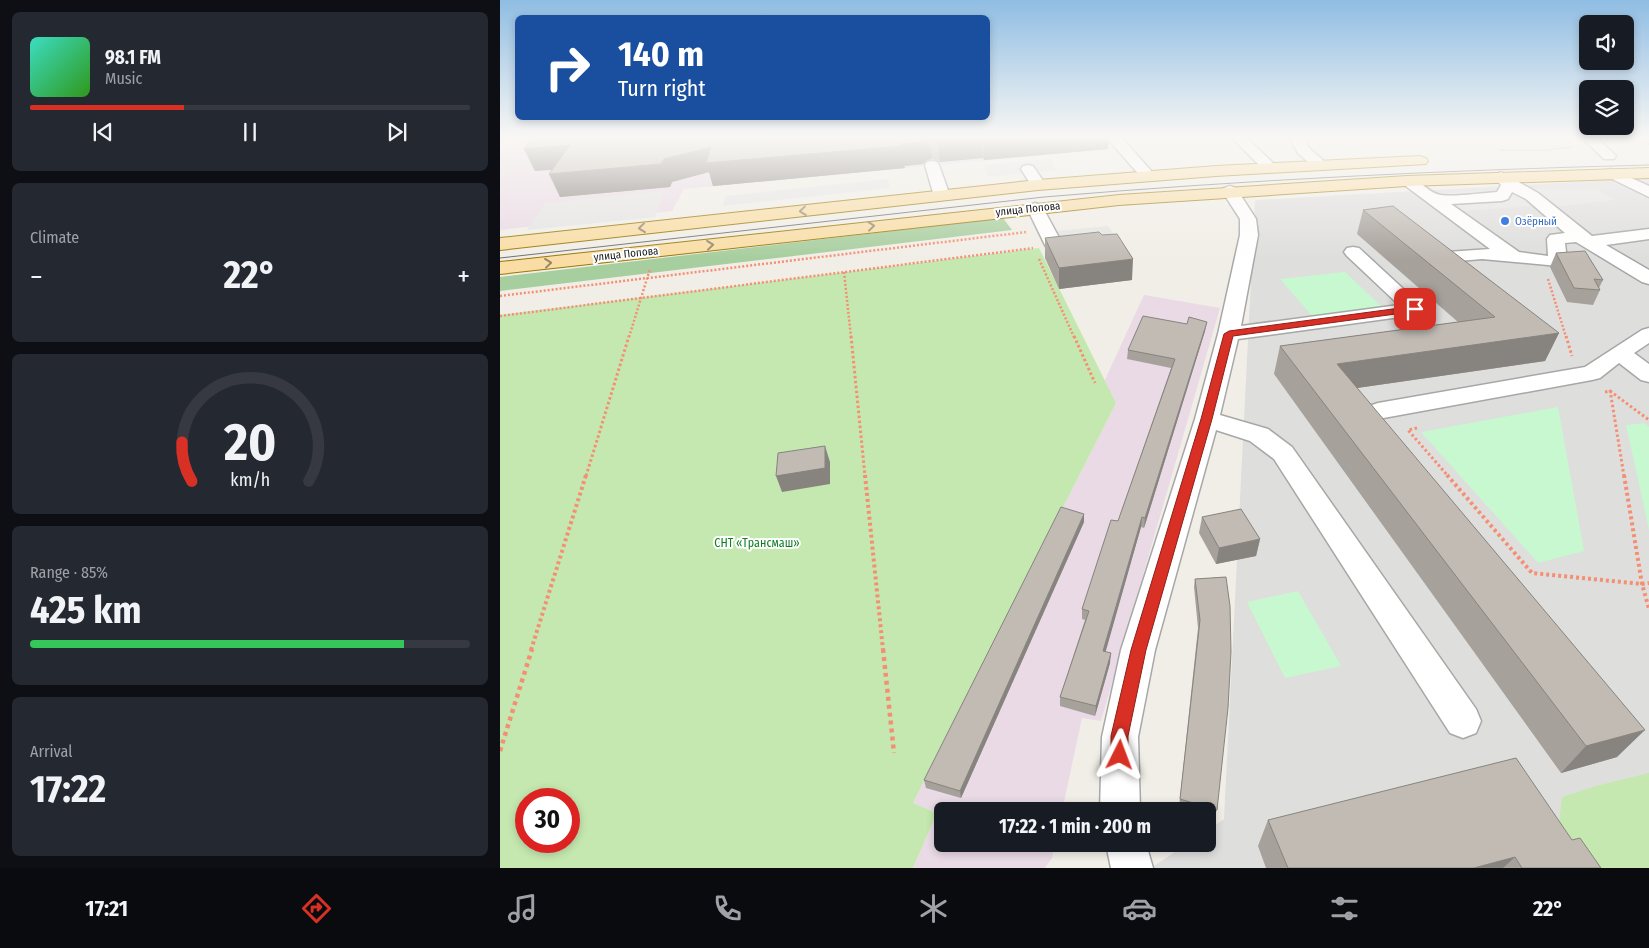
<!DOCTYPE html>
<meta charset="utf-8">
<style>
body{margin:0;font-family:"Fira Sans Condensed",sans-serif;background:#242831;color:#f1f3f6;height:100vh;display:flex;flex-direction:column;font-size:19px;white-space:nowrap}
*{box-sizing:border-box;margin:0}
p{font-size:16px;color:#9ea1a6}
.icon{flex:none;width:28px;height:28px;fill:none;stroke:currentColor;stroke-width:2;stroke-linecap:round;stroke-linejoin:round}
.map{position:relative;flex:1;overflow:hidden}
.sheet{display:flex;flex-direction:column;gap:12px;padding:12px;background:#0d0f14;width:500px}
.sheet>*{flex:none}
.guide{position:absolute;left:15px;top:15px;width:475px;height:105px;border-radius:8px;box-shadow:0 2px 8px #0003;background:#1a4fa0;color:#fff;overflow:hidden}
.tools{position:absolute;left:1079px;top:15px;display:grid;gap:10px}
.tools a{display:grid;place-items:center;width:55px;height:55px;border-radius:8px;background:#171b24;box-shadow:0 2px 8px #0003;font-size:25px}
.speed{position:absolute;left:15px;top:788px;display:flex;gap:10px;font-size:25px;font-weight:700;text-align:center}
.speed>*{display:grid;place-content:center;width:65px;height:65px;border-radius:50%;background:#171b24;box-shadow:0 2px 8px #0003;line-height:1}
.speed .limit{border:8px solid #d22;background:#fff;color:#111}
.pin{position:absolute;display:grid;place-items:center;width:42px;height:42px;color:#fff;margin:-21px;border-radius:10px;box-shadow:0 2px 8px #0006}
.me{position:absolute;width:55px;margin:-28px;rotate:3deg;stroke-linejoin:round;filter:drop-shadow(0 0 4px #0008)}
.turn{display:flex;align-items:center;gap:18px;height:105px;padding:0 20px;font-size:22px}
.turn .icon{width:65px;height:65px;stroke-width:2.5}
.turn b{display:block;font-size:35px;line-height:42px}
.big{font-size:38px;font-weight:700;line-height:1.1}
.sheet .card{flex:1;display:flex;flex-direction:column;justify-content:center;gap:8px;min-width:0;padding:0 18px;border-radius:8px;background:#242831}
.sheet .dial{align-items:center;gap:0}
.dial svg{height:130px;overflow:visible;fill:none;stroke:#363941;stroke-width:7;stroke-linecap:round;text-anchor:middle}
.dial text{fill:#f1f3f6;stroke:none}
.song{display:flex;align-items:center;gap:15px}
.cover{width:60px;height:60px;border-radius:8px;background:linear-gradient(135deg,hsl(170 70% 55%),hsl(110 70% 35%))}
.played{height:5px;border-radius:2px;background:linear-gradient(90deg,#d93025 35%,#363941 35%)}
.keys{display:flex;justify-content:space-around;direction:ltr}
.heat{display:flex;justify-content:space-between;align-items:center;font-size:28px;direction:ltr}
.charge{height:8px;border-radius:4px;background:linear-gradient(90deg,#34c759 85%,#363941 0)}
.trip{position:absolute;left:434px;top:802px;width:282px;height:50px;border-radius:8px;background:#171b24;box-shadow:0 2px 8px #0003;font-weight:700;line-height:50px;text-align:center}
.dock{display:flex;height:80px;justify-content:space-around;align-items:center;background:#090b0e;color:#9ea1a6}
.dock .icon{width:35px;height:35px}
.dock .selected{color:#d93025}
.dock b{font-size:22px;color:#f1f3f6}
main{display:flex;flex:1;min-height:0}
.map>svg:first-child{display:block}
.residential{fill:#dededd}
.industrial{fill:#e9dae5}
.grass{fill:#c5e8b0;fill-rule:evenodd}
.forest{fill:#a7ce9e}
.park{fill:#c7f8d0}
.parking{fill:#e4e4e4}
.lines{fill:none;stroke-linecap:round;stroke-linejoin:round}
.minor-casing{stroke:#a7a7a7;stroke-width:3}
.major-casing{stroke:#977705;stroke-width:2}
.path-far4{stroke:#f58f74;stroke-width:2;stroke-dasharray:1 1;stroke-linecap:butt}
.path-far3{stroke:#f58f74;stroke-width:2.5;stroke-dasharray:2 2;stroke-linecap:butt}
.path-far2{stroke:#f58f74;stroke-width:3;stroke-dasharray:2.5 2.5;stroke-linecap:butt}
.path-far1{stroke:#f58f74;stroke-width:4;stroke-dasharray:3 3;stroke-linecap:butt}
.path{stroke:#f58f74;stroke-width:4.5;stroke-dasharray:4 4;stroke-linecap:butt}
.minor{fill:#fff;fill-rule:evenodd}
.major{fill:#f9dda4;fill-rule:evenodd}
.tram{stroke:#6e6e6e;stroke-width:1}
.wall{fill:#a6a19b}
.shaded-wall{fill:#87837e}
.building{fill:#c1bbb4;stroke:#87837e}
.oneway{stroke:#978869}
.route{fill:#d93025;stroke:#8d1f18}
.shop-dot{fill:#3f7fe0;stroke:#fff;stroke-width:2}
.labels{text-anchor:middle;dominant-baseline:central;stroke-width:4;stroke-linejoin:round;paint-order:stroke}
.far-street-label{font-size:11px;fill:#202020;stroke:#fff}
.far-shop-label{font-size:11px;fill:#366cbe;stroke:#fff;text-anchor:start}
.park-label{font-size:12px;fill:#107d25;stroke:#fff}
</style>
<main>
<section class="sheet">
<div class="card">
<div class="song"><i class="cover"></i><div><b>98.1 FM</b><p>Music</p></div></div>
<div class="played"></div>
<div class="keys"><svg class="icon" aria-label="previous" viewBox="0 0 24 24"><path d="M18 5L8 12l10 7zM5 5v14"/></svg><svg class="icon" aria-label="pause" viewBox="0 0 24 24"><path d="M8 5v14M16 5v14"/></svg><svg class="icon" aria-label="next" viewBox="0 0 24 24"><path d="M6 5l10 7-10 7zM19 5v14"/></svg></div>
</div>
<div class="card"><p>Climate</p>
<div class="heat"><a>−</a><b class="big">22°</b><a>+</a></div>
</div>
<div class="card dial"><svg viewBox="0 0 100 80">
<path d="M14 69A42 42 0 1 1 86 69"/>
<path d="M14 69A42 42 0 0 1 8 45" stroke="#d93025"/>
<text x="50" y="56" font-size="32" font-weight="700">20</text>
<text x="50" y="72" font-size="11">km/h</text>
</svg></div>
<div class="card"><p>Range · 85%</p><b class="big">425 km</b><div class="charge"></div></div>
<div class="card"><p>Arrival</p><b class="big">17:22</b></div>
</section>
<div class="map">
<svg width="1149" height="868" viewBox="0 0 1149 868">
<rect width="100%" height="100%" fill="#f1eee7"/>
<!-- residential -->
<path class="residential" d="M1149,178v690h-498l36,-24h21v-14l16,-11 31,-619z"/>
<!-- industrial -->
<g class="industrial">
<path d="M0,137h599l9,12 -424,40 -12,22 -172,19z"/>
<path d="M644,295l76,13 -119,413 -19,-3 -20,93h-120v33h113l-3,14 -7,10h-132l24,-55 -24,-10 203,-400 -12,-21z"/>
</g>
<!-- grass -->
<g class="grass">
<path d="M539,248l77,155 -203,400 24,10 -24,55h-413v-553zM26,799h43v42h-43z"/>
<path d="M1149,773v95h-67l-24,-36 4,-35 34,-11z"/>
</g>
<!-- forest -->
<path class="forest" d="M503,218l9,12 -512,61v-14z"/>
<!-- park -->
<g class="park">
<path d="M845,272l37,35 -70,9 -32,-37z"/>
<path d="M1058,407l26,144 -46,12 -117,-131z"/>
<path d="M1144,423l5,4v103l-23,-105z"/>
<path d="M798,591l43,75 -56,12 -38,-76z"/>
</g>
<!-- parking -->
<g class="parking">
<path d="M550,159l7,11 -68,7 -5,-12z"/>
<path d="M388,179l2,9 -167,18 2,-10z"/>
<path d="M1032,189h64l20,11 -62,7z"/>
<path d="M1012,190l23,16 -75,5 -27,-18z"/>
<path d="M164,191l-9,26 -128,13 18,-27z"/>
<path d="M608,226l8,12 -53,6 -6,-13z"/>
</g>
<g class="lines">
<defs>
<g id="minor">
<path d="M606,137h15l32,36 3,3 -3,3h-10z"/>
<path d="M731,137h15l29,28 2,3 -2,3h-10z"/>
<path d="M789,137h14l6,11 17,15 2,3 -2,3h-10l-18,-16z"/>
<path d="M1081,137h15l20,19 -2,3h-10z"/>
<path d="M432,161l5,1 2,3 11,31 -2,3h-12l-2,-3 -9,-31 2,-3z"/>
<path d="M528,165l5,1 13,19 -3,3h-10l-12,-19 2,-3z"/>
<path d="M1111,169l38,17v11l-43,-21 -2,-3 2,-3z"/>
<path d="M1001,172l37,21 54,43 57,-7v10l-43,6 43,25v14l-7,-2 -66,-40 -11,1 2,18 -3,4 -6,1 -76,-7 -35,3 -6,-1 -3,-4 3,-4 6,-1 43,-3 -91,-68 3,-3c16,-4 24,15 39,17 14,2 40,-2 56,-3l4,-7 -8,-8 3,-3zM1012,192l14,7 39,34 -15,2 -3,4 1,17 -29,-4 -68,-48 51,-3 6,-2z"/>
<path d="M730,186l6,2 20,31 2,16 -17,91 158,-21 -52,-49 -3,-4 3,-4 6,-1 6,1 66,61 -3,4 -7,2 -177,24 -18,76 48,14 24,18 184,262 5,12 -5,12 -13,5 -13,-5 -176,-274 -24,-18 -34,-11 -61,220 -17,87 2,74h-40l2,-74 19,-87 74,-231 23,-85 22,-99v-16l-18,-28 2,-3z"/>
<path d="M535,203l6,2 2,3 20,37 -3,4 -6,1 -6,-1 -3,-4 -18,-37 2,-3z"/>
<path d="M1149,328v15l-15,10 15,11v18l-8,-2 -22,-17 -19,15 -8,2 -214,39 -9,-3 -3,-5 3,-5 9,-3 207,-36 57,-37z"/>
<path d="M606,844h40l7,24h-42z"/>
</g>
<g id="major">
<path d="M920,156l6,2 2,3 -2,3 -210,12 -178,14 -538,60v-12l538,-58 178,-14z"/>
<path d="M1149,168v10l-242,8 -288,19 -619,69v-12l619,-67 288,-19z"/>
</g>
</defs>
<!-- minor casing -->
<use href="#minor" class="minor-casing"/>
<!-- major casing -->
<use href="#major" class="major-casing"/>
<!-- path-far4 -->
<g class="path-far4">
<path d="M1127,137l22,7"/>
<path d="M999,150h47l27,-3"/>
</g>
<!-- path-far3 -->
<g class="path-far3">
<path d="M539,259l35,78"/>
<path d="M344,272l7,65"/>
<path d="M1048,279l18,58"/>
<path d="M0,296l526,-64"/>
<path d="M0,316l533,-68"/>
<path d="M129,337l21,-68"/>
</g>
<!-- path-far2 -->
<g class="path-far2">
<path d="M351,336l14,140"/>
<path d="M574,336l21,47"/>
<path d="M1066,336l6,20"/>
<path d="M1110,390l14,86"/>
<path d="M1105,392l5,-1 39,29"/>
<path d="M917,428l-9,2 40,46"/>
<path d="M86,476l43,-140"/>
</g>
<!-- path-far1 -->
<g class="path-far1">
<path d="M365,475l18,175"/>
<path d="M947,475l85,98 110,11 7,-1"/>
<path d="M1124,475l18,109 7,25"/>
<path d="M31,650l55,-175"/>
</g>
<!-- path -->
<g class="path">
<path d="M383,649l11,104"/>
<path d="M0,751l32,-102"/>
</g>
<!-- minor -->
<use href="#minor" class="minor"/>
<!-- major -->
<use href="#major" class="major"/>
<!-- tram -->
<path class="tram" d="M0,258l544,-61c201,-17 403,-27 605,-32"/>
</g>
<!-- wall -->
<g class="wall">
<path d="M33,137h576l-1,12 -124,11 -1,-2 -43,4 -8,-3 -5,1 -4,4 -19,2 1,2 -192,18 -4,-14 -37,10 -2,5 -110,10 -8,-27 -17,1 -11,-22z"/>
<path d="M863,210l196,123 -14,28 -188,27 260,369 -56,16 -287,-399 6,-28 178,-24 -101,-88z"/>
<path d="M545,238l87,42 -73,9 -14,-31z"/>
<path d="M1056,253l47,27 -4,8 1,2 -7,15 -26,-3 -17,-35z"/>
<path d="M705,331l-61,197 -3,-1 -36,125 5,11 -15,53 -35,-10v-9l25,-77 -3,-1v-10l36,-88 53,-153 -44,-9 1,-9z"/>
<path d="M702,517l58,22 -4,17 -40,8 -17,-31z"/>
<path d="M584,522l-123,276 -35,-10 -2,-8z"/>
<path d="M726,577l-9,233 -3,7 -6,-2v-4h-14l-15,-4 19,-179 -4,-41 1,-8z"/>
<path d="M768,820l304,20 29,28h-335l-8,-22z"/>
</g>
<!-- shaded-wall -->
<g class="shaded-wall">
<path d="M429,137l3,22 -5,1 -4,4 -19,2 1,2 -192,18 -4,-14 -37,10 -2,5 -110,10 -11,-23 115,-15 47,-12 190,-3z"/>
<path d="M471,137h10l2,21 -43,4 -3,-22z"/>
<path d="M497,137h112l-1,12 -124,11 -2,-21z"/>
<path d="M70,145l10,22 -45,4 -11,-22z"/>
<path d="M633,259l-1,21 -73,9v-21z"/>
<path d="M707,322l-2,9 -61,197 1,-10z"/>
<path d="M1059,333l-14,28 -216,31 8,-28z"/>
<path d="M325,446l5,16v22l-48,8 -6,-16z"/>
<path d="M584,514v8l-123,276 -1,-7z"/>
<path d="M642,517l-1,10 -38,134v-10z"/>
<path d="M760,539l-4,17 -40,8 3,-16z"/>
<path d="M611,653l-1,10 -15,53 1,-10z"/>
<path d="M1145,730l-28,27 -56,16 25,-27z"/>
<path d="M1015,857l-12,11h-29z"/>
</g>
<!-- building -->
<g class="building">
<path d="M33,137h438l-34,3 -8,-3 -5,1 -4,4 -19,2v2l-195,17 5,-16 -47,12 -3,5 -112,10 21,-29 -46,4z"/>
<path d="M481,137h16l-15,2z"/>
<path d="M893,206l166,127 -222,31 308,366 -59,16 -306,-400 215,-29 -132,-107z"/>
<path d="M599,232l3,3 15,-1 16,25 -74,9 -14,-30z"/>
<path d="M1085,251l18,29 -9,-1 6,11 -26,-2 -18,-35z"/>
<path d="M643,316l44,8 2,-7 18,5 -62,196 -3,-1 -39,134 8,2 -15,53 -36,-9 29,-86 -7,-2 29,-89 7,1 57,-162 -47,-9z"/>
<path d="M325,446v22l-49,8 2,-23z"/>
<path d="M561,507l23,7 -124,277 -36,-11z"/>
<path d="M741,509l19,30 -41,9 -17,-31z"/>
<path d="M726,577l4,29 1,46 -3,56 -11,102 -37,-11 20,-179 -5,-41z"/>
<path d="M1016,758l56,82 8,-2 21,30h-79l-7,-11 -41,11h-186l-20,-48z"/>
</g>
<!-- one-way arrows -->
<defs><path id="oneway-chevron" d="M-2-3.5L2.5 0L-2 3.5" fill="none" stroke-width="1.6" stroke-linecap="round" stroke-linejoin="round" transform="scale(1.25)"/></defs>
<g class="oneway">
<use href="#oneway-chevron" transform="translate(303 211) rotate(174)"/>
<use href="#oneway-chevron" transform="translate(371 226) rotate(-6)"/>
<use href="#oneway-chevron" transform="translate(142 228) rotate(174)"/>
<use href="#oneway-chevron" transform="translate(210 245) rotate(-6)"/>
<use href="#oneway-chevron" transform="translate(48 263) rotate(-6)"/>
</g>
<!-- sky -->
<linearGradient id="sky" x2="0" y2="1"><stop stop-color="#8fbde3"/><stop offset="0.53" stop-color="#f9f7f4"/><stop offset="1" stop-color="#f9f7f4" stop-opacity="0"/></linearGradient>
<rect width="1149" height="259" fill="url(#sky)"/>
<!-- route -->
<path class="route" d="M915,306l5,3 -2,2 -185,25 -21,83 -66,231 -18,86v19l-2,6 -6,3 -6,-3 -3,-6v-19l20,-86 70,-231 23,-85 5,-3z"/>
<!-- markers -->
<circle class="shop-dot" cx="1005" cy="221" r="5"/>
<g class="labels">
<!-- far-street labels -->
<g class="far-street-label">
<text transform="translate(528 209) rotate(-6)">улица Попова</text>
<text transform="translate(126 254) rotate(-6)">улица Попова</text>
</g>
<!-- far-shop labels -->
<g class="far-shop-label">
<text x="1015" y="221">Озёрный</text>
</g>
<!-- park labels -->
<g class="park-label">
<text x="257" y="543">СНТ «Трансмаш»</text>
</g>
</g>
</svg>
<div class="tools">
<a><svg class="icon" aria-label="sound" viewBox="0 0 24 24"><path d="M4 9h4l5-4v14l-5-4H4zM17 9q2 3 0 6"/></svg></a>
<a><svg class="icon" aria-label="layers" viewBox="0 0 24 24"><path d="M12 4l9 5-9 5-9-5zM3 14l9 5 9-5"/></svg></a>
</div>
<div class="speed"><div class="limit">30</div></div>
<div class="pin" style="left:915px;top:309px;background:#d93025"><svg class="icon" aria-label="arrive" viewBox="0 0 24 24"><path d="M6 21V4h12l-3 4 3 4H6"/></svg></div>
<svg class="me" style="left:620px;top:755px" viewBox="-20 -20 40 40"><path d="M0-17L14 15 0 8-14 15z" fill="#d93025" stroke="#fff" stroke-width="4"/></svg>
<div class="trip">17:22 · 1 min · 200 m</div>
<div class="guide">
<div class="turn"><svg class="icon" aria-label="right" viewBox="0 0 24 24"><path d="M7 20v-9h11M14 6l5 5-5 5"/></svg><div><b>140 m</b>Turn right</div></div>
</div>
</div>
</main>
<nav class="dock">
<b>17:21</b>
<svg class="icon selected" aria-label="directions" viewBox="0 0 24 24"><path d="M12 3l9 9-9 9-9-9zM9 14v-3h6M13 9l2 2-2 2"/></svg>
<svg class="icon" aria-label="music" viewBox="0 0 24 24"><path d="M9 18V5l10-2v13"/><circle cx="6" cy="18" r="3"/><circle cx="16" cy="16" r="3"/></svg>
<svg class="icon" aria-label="phone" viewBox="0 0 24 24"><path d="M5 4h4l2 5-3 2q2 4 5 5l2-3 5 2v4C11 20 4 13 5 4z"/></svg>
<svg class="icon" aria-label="climate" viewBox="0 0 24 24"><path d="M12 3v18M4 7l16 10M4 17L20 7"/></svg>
<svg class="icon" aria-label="car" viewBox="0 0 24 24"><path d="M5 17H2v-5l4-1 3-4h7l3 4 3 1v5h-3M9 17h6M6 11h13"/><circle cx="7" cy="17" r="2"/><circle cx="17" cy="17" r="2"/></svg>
<svg class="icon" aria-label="filters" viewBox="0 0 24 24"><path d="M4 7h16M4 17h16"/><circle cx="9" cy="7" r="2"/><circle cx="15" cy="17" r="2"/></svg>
<b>22°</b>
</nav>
